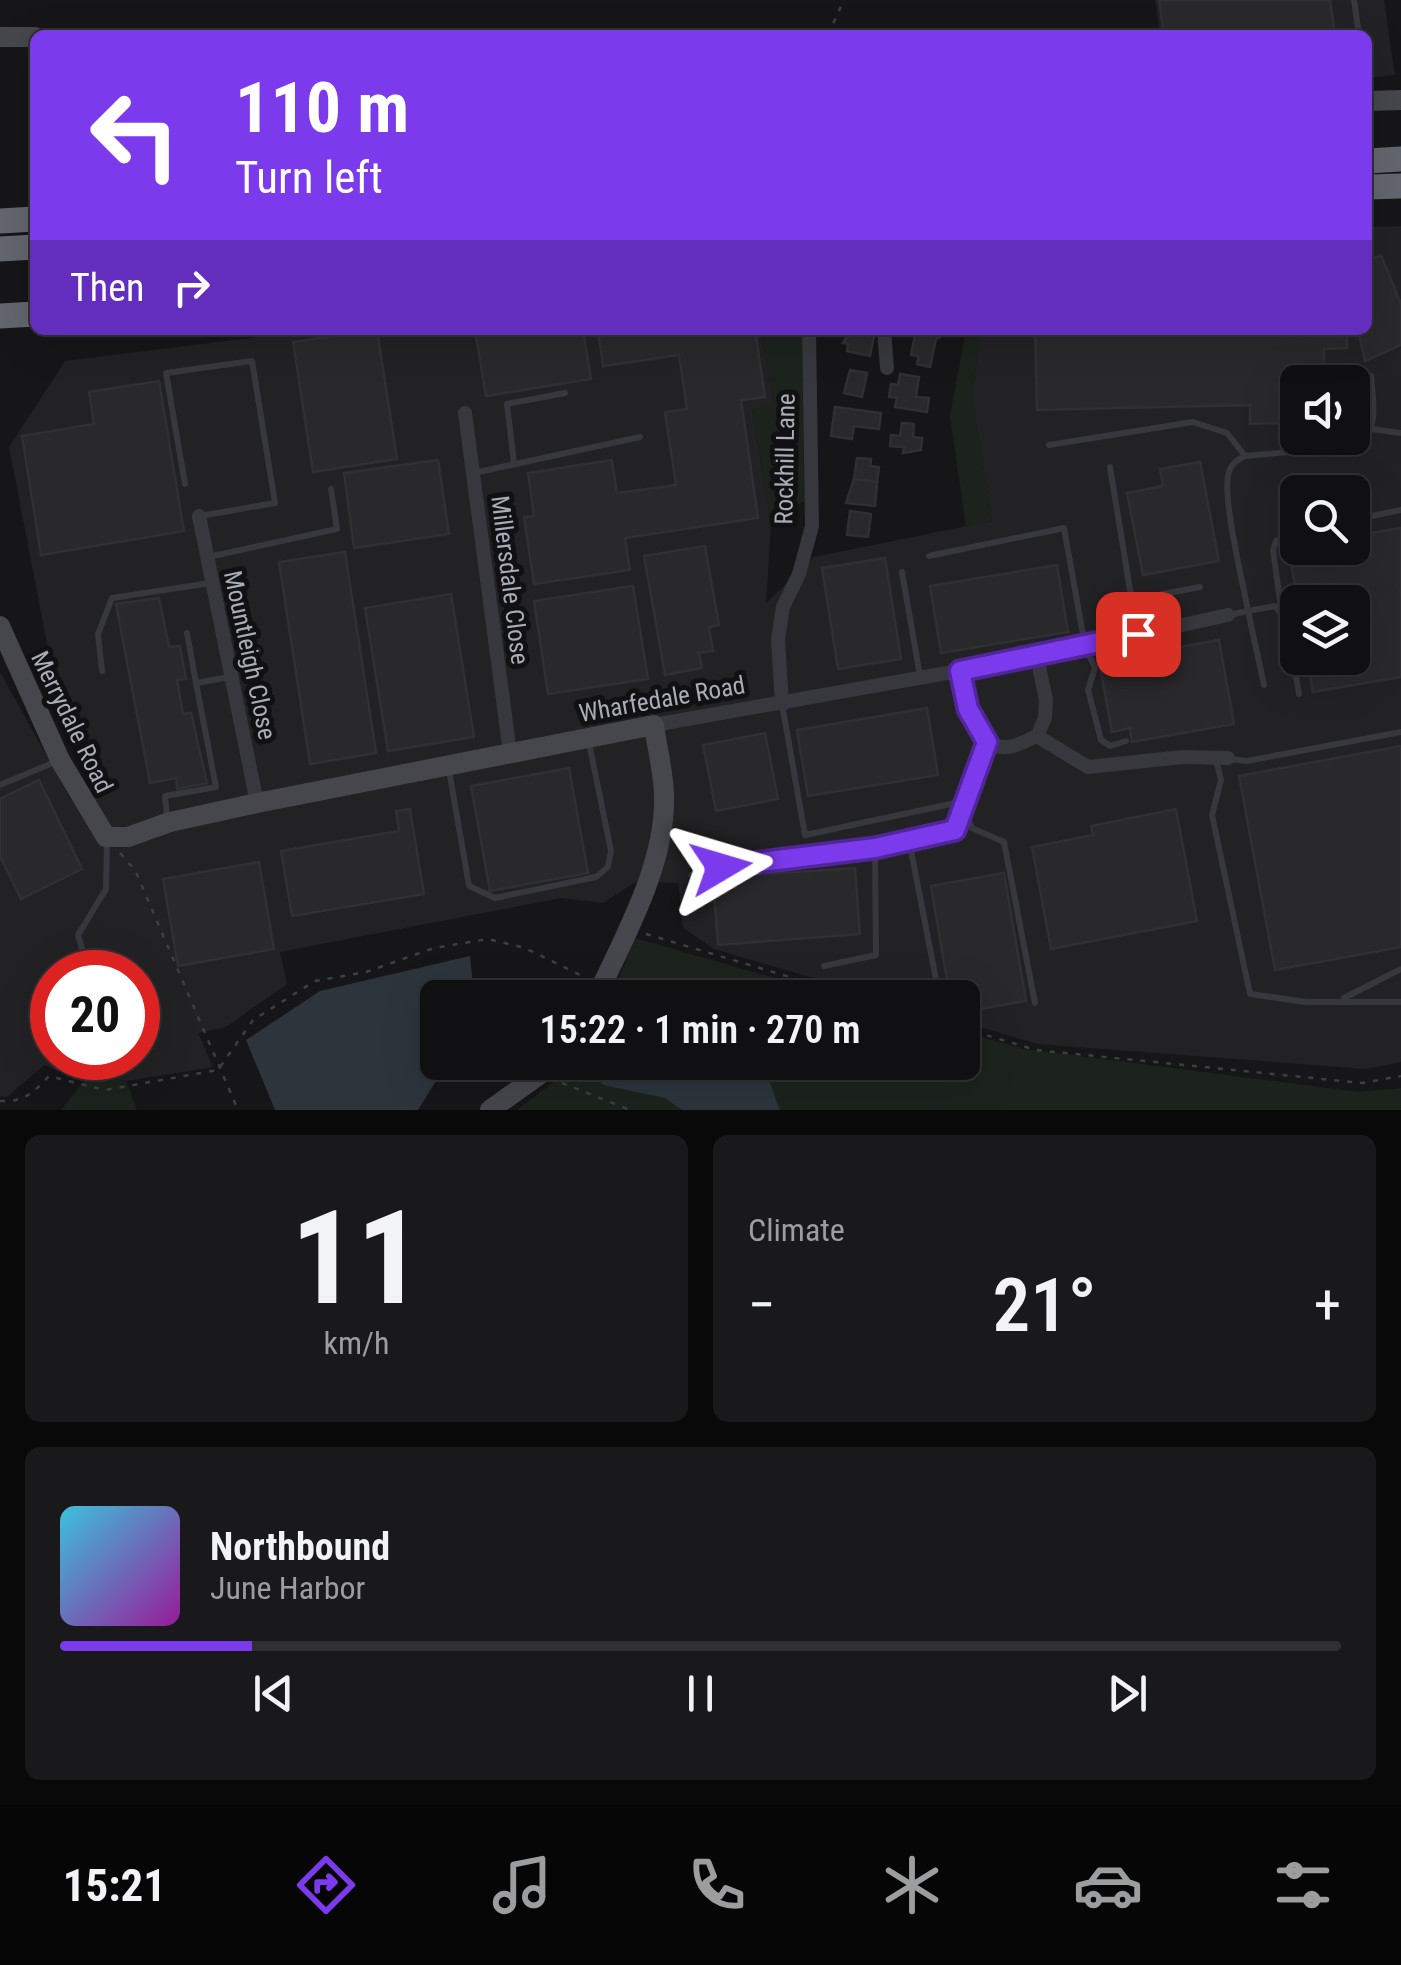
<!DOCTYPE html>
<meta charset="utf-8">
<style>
body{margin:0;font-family:"Roboto Condensed",sans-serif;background:#19191b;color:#f1f3f6;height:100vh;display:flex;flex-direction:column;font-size:38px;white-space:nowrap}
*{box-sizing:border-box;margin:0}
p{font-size:32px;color:#9c9d9f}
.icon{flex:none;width:55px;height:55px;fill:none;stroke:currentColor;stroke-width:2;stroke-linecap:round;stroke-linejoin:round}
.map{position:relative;height:1110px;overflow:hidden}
.sheet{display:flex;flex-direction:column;gap:25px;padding:25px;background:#09090a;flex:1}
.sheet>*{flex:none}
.top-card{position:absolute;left:30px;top:30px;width:1342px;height:305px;border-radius:15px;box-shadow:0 10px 40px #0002,0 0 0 2px #303032;background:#7c3aed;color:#fff;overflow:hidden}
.buttons{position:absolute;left:1280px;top:365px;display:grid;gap:20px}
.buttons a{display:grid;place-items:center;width:90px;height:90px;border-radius:15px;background:#101012;box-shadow:0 10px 40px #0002,0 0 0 2px #303032;font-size:50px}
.speed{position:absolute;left:30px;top:950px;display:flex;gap:20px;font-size:50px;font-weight:700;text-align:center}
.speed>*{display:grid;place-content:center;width:130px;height:130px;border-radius:50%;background:#101012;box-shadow:0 10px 40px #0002,0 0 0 2px #303032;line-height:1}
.speed .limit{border:15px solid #d22;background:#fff;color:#111}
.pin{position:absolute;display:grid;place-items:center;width:85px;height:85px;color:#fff;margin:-42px;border-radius:20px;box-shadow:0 5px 15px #0006}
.me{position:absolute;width:110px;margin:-55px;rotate:83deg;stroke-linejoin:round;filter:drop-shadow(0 0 8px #0008)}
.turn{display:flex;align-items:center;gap:35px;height:210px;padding:0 40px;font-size:45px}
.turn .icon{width:130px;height:130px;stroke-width:2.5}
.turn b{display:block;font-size:70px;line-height:85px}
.then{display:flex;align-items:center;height:95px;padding:0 40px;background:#0003;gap:20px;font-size:38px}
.big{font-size:75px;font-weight:600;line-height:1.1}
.sheet .card{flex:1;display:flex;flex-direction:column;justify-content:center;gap:15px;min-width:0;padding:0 35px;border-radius:15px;background:#19191b}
.sheet .dial{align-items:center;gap:0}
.dial b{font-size:130px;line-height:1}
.song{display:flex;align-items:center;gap:30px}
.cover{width:120px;height:120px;border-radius:15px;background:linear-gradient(135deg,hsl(190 70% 55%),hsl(300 70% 35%))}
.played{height:10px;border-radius:5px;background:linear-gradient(90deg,#7c3aed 15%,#303032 15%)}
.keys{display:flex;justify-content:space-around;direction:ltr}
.heat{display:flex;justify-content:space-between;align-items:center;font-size:55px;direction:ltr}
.sheet .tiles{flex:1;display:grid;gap:25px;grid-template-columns:1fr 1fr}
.card:last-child{grid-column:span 2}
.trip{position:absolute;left:420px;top:980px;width:560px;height:100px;border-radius:15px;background:#101012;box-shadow:0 10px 40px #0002,0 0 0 2px #303032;font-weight:600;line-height:100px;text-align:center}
.tabs{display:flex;height:160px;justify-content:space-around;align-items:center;background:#060607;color:#9c9d9f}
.tabs .icon{width:70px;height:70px}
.tabs .on{color:#7c3aed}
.tabs b{font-size:45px;color:#f1f3f6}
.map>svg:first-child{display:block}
.built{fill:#222225;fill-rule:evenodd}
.green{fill:#1c231d}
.water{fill:#2c353c}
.building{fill:#29292c;stroke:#303034;stroke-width:2.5}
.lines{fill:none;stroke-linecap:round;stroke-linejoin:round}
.path{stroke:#3d3f44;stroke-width:2.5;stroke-dasharray:5 8;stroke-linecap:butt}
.lane{stroke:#37383d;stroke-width:6}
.street{stroke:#37383d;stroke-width:14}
.secondary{stroke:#45474d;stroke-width:20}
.highway{stroke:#63666e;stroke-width:25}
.route-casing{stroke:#51269a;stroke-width:25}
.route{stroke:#7c3aed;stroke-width:18}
.labels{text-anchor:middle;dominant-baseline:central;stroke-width:10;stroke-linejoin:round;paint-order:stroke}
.street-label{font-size:25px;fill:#a8adb8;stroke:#111113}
</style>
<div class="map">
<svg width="1401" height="1110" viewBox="0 0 1401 1110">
<rect width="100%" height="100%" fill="#161618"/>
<!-- built -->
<g class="built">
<path d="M1155,0h229l11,75 -27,3v-43h-208z"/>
<path d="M1401,226v836l-35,7 -329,-25 -74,-22 -1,-24 -84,-1 -164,-48 -31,-21 -5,-45 -41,-2 -34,22 -42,-5 -281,54 7,32 -61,43 -28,6 15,34 -87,14 -63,-8 -19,-8 -37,32 -7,-1v-424l71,128 27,-16 -46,-115 -43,-222 56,-86 249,-31h447l13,75 -22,5 19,114 -5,79 48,-46 178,-36 -20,-126 9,-65h387v-103zM1298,382h54v56h-54zM1298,492h54v56h-54zM1298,602h54v56h-54zM52,972h86v86h-86z"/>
</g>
<!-- green -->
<g class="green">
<path d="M761,330h41l2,171 -33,23 -19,-115 22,-5z"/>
<path d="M966,330h15l-9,65 20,126 -26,5 -16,-110z"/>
<path d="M635,938l206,59 -230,1z"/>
<path d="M963,1032l61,17 335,43 42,-4v22h-884l62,-47 383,-1z"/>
<path d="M88,1076l38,5 11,29h-76z"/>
</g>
<!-- water -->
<g class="water">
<path d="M470,956l4,41 -36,1v64l9,1 -29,47h-143l-29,-70 74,-49z"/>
<path d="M604,1063c38,-1 129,-11 159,12 11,8 11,24 17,35h-98l-17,-12 -62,-13 -7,-8z"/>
</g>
<!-- building -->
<g class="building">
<path d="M1159,0h171l5,35h-171z"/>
<path d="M1381,255l20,49v41l-36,16 -7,-31h10v-69z"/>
<path d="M377,330l20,129 -84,13 -20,-130z"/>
<path d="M475,330h108l8,49 -105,17z"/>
<path d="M598,330h157l10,67 -24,3 17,118 -133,20 5,32 -96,14 -10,-67 10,-1 -6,-43 84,-13 5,33 59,-8 -11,-73 22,-3 -8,-54 -76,11z"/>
<path d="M851,330l24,1 -5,25 -23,-5 1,-7 -5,-1z"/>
<path d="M916,330h22l6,5 -8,4 -6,28 -13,-3 2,-8 -8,-1z"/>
<path d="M1035,330h312v18l-23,1v33h-26v40l-48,2v-19l-213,5z"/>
<path d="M850,370l17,3 -5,24 -18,-4z"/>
<path d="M900,374l19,3 -3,20 13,1 -2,14 -32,-5 2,-9 -8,-1 2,-13 7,1z"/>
<path d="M159,381l25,150 -143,24 -19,-119 72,-12 -5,-32z"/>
<path d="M835,407l46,6 -2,16 -25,-3 -2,13 -21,-3z"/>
<path d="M902,423l12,1 -1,13 9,1 -1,12 -18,3 1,-6 -14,-1 1,-11 9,1z"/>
<path d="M857,458l14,1 -1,7 9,1 -2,15 -23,-3z"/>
<path d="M438,460l11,74 -95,14 -10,-75z"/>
<path d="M1200,462l19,99 -76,14 -16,-82 36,-7 -3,-17z"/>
<path d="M854,479l23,3 -2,24 -29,-3z"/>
<path d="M850,511l21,3 -3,23 -21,-2z"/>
<path d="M1401,528v149l-88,15 -6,-34h45v-56h-54l-10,-55 64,1v-12z"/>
<path d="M705,546l14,79 -10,2 4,24 -14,2 3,15 -37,7 -21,-119z"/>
<path d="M345,552l31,201 -66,11 -31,-202z"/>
<path d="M885,558l16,101 -63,10 -16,-101z"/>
<path d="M1057,565l11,67 -127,21 -11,-67z"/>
<path d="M633,586l15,93 -100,15 -14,-93z"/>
<path d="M451,594l23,143 -86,14 -23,-143z"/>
<path d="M159,598l10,49 11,-1 6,33 -9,1 6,34 8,-1 16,70 -30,6 -1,-11 -26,5 -34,-179z"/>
<path d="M1219,640l15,84 -102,18 -2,-14 -18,4 -13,-71z"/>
<path d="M927,708l11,67 -130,21 -11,-66z"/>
<path d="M765,733l13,66 -62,12 -13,-66z"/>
<path d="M1401,746v201l-126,23 -36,-194z"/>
<path d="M569,768l19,105 -98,18 -19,-105z"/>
<path d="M39,780l43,89 -61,30 -21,-43v-57z"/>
<path d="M410,809l14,85 -132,22 -11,-65 118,-20 -3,-20z"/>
<path d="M1176,809l21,112 -146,28 -19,-102 61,-12 -2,-9z"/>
<path d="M259,862l15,87 -96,17 -15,-87z"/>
<path d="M855,868l5,66 -142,11 -5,-67z"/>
<path d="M1004,873l22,128 -64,11v-14h-12l-19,-112z"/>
</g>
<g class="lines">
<!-- path -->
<g class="path">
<path d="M828,35l16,-35"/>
<path d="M120,853l15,17 103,240"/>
<path d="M646,934l214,64"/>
<path d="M962,1028l74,22 326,33 39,-7"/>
<path d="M562,1083l68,27"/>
<path d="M0,1101c25,1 33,-8 49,-25l56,14 113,-20 35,-50 62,-39 51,-9 68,-24 54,-9 37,9 61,30"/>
</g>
<!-- lane -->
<g class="lane">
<path d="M1354,0l5,35"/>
<path d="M1371,429l30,4"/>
<path d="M1049,445l144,-23 34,11 18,23"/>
<path d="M514,464l-7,-60 58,-11"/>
<path d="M1110,467l27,166"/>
<path d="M474,473l166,-36"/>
<path d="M185,484l-19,-111 86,-12 23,142 -75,13"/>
<path d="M1352,520l49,-10"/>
<path d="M929,556l135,-28 21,118 10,22 -7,22 13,50 9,6 16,-5"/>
<path d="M208,557l129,-28 -6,-40"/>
<path d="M902,572l18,104"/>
<path d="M1132,600l68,-13"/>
<path d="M1281,608l-8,-58 3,-9 22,-11"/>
<path d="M1229,615l19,-4c-5,-28 -27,-117 -19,-139 3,-9 8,-12 16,-16l108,-10c28,-15 20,-41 18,-70"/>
<path d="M187,633l9,50 34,-6"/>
<path d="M102,671l-4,-37 14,-36 98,-15"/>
<path d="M1264,685l-16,-74 27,-5 12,16 12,72"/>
<path d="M782,704l23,131 155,-33"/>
<path d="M1216,759l5,21 -9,35 38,179 56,8h95"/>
<path d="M1230,759l17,2 154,-29"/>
<path d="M449,770l20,116 26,12 101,-21 12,-10 3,-16 -22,-108"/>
<path d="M0,785l55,-23"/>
<path d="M962,803l10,25 32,14 31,161"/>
<path d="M167,817l-2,-21 51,-9 -20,-104"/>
<path d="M909,840l30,155"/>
<path d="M691,875l184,-26"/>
<path d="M824,966l52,-11 -1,-106 80,-19 6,-27"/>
<path d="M89,972l-11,-37 28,-46 1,-46"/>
<path d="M1344,998l57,-29"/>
</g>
<!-- street -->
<g class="street">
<path d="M884,330l3,38"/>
<path d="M465,413l45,340"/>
<path d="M199,516l58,287"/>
<path d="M959,671c6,25 12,79 48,76 9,0 22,-8 30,-11l8,-18 1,-18 -9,-43"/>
<path d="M782,704l-4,-65 5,-32 16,-33 13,-48 -3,-196"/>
<path d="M654,725l383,-68 191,-42"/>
<path d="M1037,736l51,31 95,-10 45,1"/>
<path d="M962,802l25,-60"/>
</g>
<!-- secondary -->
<g class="secondary">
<path d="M0,37h35"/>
<path d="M1368,101l33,-1"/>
<path d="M0,626l60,134 46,77h22l42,-15 87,-19 397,-78c3,22 9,46 10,68 3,70 -40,144 -68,205"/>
<path d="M490,1110l67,-48"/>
</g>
<!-- highway -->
<g class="highway">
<path d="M1368,161l33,-2"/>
<path d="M1368,187l33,-1"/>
<path d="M0,221l35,-2"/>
<path d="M0,249l35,-2"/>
<path d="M0,316l35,-2"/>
</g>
</g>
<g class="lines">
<defs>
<path id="route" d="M721,867l154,-19 80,-18 32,-88 -19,-33 -8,-38 178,-37"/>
</defs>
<!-- route casing -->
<use href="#route" class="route-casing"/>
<!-- route -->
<use href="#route" class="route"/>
</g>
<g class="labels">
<!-- street labels -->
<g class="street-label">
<text transform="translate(785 459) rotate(-89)">Rockhill Lane</text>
<text transform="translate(510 580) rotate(83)">Millersdale Close</text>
<text transform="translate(250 655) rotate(78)">Mountleigh Close</text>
<text transform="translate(662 699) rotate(-10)">Wharfedale Road</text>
<text transform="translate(72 722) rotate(64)">Merrydale Road</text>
</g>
</g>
</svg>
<div class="buttons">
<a><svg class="icon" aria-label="sound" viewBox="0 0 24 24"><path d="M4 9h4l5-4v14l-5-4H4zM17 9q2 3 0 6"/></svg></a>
<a><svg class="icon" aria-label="search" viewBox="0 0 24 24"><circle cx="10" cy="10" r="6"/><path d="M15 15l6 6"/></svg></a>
<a><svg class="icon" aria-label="layers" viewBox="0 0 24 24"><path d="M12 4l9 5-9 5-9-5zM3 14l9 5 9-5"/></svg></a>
</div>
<div class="speed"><div class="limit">20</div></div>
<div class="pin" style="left:1138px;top:634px;background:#d93025"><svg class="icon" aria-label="arrive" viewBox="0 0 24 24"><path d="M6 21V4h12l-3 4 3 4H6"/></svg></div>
<svg class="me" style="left:721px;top:867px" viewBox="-20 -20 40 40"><path d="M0-17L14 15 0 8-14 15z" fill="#7c3aed" stroke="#fff" stroke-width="4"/></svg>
<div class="trip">15:22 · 1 min · 270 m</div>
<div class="top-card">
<div class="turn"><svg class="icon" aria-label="left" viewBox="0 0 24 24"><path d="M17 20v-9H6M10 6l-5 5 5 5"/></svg><div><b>110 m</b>Turn left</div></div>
<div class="then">Then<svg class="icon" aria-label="right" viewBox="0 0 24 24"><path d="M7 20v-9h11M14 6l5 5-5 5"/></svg></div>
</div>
</div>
<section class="sheet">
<div class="tiles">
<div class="card dial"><b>11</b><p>km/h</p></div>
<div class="card"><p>Climate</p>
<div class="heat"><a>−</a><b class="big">21°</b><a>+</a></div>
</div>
<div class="card">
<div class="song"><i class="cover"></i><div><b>Northbound</b><p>June Harbor</p></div></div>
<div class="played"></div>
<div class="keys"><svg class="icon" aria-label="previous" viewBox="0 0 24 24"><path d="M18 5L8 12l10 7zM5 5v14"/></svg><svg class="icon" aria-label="pause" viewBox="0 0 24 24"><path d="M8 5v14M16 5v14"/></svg><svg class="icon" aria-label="next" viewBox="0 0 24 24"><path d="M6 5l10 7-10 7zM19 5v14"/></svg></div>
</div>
</div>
</section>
<nav class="tabs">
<b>15:21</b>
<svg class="icon on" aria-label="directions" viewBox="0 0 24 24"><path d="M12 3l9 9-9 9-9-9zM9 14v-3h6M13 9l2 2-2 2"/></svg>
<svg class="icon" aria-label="music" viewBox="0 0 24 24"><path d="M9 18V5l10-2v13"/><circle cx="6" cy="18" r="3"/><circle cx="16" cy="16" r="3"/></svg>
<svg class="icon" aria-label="phone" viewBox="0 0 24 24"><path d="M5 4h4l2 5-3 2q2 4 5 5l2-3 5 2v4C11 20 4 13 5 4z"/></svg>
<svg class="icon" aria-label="climate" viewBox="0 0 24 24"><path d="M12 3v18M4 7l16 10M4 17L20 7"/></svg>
<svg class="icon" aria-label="car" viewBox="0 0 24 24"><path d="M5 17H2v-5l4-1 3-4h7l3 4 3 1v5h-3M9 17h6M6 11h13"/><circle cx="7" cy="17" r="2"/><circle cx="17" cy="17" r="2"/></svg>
<svg class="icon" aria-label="filters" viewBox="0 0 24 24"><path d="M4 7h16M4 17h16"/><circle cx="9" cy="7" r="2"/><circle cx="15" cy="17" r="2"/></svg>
</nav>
